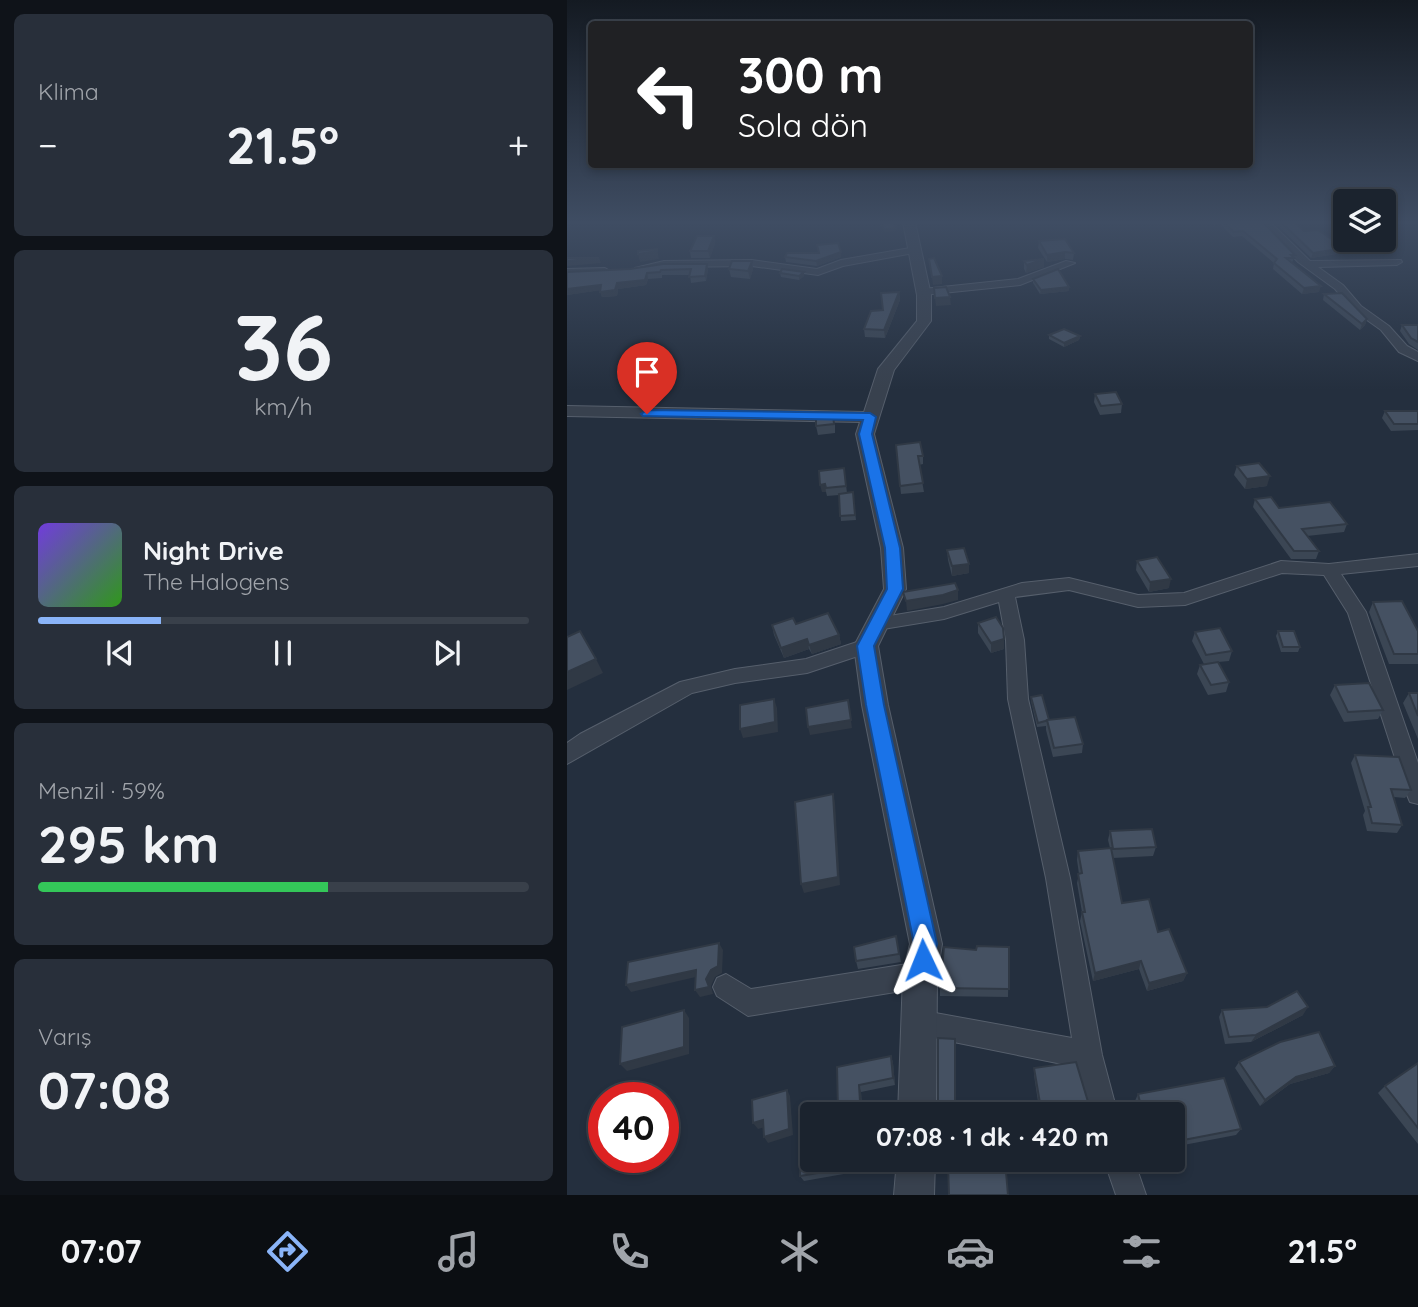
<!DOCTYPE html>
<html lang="tr">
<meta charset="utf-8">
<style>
body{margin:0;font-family:Quicksand,sans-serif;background:#282f3a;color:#f1f3f6;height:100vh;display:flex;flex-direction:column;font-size:26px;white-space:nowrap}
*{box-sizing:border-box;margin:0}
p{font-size:23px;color:#a0a4aa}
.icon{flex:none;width:38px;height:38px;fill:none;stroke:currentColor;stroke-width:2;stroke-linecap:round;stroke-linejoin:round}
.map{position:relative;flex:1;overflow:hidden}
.drawer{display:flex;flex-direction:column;gap:14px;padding:14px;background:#0f1319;width:567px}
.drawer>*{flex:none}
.banner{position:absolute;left:21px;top:21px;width:665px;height:147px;border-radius:7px;box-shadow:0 4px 10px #0003,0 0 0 2px #39404a;background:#202124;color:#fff;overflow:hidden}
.fabs{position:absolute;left:766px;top:189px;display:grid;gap:14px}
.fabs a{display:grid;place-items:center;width:63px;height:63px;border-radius:7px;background:#1b232e;box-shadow:0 4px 10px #0003,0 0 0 2px #39404a;font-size:35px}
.speed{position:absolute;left:21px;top:1082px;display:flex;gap:14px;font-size:35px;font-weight:700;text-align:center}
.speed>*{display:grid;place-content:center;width:91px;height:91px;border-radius:50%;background:#1b232e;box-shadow:0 4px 10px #0003,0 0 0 2px #39404a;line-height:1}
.speed .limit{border:10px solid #d22;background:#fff;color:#111}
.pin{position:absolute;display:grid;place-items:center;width:60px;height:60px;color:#fff;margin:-72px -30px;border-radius:50% 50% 50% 0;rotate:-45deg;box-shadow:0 0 7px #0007}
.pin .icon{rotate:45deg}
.me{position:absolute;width:77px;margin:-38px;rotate:358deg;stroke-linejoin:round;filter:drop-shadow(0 0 5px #0008)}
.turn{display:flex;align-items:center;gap:24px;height:147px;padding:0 35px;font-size:32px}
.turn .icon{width:91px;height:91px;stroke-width:2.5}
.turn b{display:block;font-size:49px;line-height:60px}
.big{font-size:52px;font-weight:700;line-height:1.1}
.drawer .tile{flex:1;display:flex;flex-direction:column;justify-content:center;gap:10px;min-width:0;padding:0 24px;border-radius:10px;background:#282f3a}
.drawer .dial{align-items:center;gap:0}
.dial b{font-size:91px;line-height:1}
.song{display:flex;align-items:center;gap:21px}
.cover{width:84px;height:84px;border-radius:10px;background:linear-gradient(135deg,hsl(260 70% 55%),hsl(110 70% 35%))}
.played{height:7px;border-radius:4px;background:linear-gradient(90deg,#8ab4f8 25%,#39404a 25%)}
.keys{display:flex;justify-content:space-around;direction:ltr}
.heat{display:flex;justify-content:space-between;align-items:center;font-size:38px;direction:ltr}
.charge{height:10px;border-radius:5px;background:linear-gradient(90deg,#34c759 59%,#39404a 0)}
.trip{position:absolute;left:233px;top:1102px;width:385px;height:70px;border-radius:7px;background:#1b232e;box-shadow:0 4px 10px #0003,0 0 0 2px #39404a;font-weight:700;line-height:70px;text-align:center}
.menu{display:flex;height:112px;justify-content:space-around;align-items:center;background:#0b0e12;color:#a0a4aa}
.menu .icon{width:49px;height:49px}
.menu .current{color:#8ab4f8}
.menu b{font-size:32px;color:#f1f3f6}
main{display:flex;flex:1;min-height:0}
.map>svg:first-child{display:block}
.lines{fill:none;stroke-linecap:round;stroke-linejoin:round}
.minor-casing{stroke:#565f6c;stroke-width:2}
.tertiary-casing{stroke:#565f6c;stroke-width:2}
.minor{fill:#38414e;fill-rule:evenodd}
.tertiary{fill:#38414e;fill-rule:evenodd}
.wall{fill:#3b4654}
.shaded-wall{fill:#303945}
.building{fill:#455162;stroke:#303945;stroke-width:2}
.route{fill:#1a73e8;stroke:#114b97;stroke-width:2}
</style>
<main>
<section class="drawer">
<div class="tile"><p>Klima</p>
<div class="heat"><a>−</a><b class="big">21.5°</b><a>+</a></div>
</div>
<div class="tile dial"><b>36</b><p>km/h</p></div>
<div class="tile">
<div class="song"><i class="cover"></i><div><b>Night Drive</b><p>The Halogens</p></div></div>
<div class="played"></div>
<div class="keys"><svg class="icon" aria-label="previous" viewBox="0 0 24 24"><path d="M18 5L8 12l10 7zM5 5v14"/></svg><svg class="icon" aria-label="pause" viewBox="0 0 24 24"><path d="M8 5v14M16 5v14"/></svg><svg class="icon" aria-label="next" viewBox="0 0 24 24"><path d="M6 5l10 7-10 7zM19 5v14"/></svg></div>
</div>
<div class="tile"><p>Menzil · 59%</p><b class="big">295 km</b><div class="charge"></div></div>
<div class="tile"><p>Varış</p><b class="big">07:08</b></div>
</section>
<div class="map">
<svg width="851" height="1195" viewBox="0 0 851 1195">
<rect width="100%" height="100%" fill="#242f3e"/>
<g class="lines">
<defs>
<g id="minor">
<path d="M693,222h10l40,39 91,-1 1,2 -5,3 -79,2 25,18 18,21 28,20 18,20 11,6v9l-19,-9 -18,-22 -28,-20 -18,-21 -37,-27z"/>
<path d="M349,247l5,3 -2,2 -76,14 -25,9 -66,-9 -88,1 -24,4 -5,-3 29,-7 88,-1 65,9 24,-9z"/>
<path d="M499,261l9,2 -55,22 -97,10 -5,-3 5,-3 95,-10z"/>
<path d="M0,269l38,-1 5,3 -5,3 -38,1z"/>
<path d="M851,554v12l-77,8 25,38 52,151v41l-8,-2 -3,-7 -59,-182 -24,-38 -42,-2 -97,32 -47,2 -69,-17 -54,7 9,43 4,59 42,179 32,177 16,60h-29l-12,-48 -168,-34 -3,-10 3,-10 10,-3 153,28 -26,-160 -38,-179 -2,-59 -7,-38 -55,17 -67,11 -6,-1 -3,-5 3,-5 73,-12 78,-24 47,-5 69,17 46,-2 97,-32 48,3z"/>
<path d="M299,639l7,2 2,5 -2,5 -66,22 -72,10 -43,10 -125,71v-21l13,-9 100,-52 55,-13 71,-10z"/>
<path d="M353,962l9,4 4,9 -4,9 -9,4 -172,28 -31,-20 -4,-9 4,-9 9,-4 25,15z"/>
<path d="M537,1160h30l12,35h-30z"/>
</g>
<g id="tertiary">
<path d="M336,222h12l16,73v26l-37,49 -20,64 29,114 3,41 -28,57 10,59 54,239 -5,31 -1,140h-38l5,-140 7,-31 -48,-239 -8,-59 30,-57 -3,-41 -25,-114 4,-12 -293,-6v-10l297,6 14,-43 39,-48v-26z"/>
<path d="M330,1160h38l-1,35h-40z"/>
</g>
</defs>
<!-- minor casing -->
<use href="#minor" class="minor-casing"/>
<!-- tertiary casing -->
<use href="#tertiary" class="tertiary-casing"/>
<!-- minor -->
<use href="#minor" class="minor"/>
<!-- tertiary -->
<use href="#tertiary" class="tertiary"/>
</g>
<!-- wall -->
<g class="wall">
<path d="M643,222h53l32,33 -3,8 27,29 -17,2 -29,-25 1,-6 -32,-27 -9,1 -13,-13 -8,1z"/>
<path d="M707,222h21l9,9 41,17 -2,5 -32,5z"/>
<path d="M147,236l1,7 -5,15h-19l-1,-7z"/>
<path d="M472,241l35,12 -1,7 -8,-1 -18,3 -9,-14z"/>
<path d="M274,252v5l-24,9 -31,-4 -1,-5z"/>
<path d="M185,261l1,8 -3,10 -19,-2 -2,-8z"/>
<path d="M457,261l20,6 -18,6 -2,-4z"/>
<path d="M63,269h78l-2,12 -15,2 -1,-8h-28v3l-14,1 -2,6 -28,4 -1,7 -15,1 -2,-7 -33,5v-23z"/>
<path d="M213,273l24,3 -5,4 -18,-3z"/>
<path d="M466,279l36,8v4l-29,3 -7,-11z"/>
<path d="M332,292l1,8 -15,38 -20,-1 -1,-8z"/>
<path d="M757,294l43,25 -2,6 -5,5 -37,-30z"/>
<path d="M835,325h16v25l-9,-6 -9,-13z"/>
<path d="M482,335l31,1 -1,4 -15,7 -15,-8z"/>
<path d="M528,394l27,10 -1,9 -21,2 -6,-13z"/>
<path d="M818,411h33v19l-27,1 -9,-13z"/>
<path d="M268,424v9l-17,2 -2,-9z"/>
<path d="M329,445l27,11v8l-4,1 5,27 -23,2z"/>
<path d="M670,466l30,20 -22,3 -11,-14z"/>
<path d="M277,468l3,25 6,-1 3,28 -15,1 -2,-26 -12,1 -1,-4h-4z"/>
<path d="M688,499l24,9 68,16 -3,8 -37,4 12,15 -3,8h-25l-38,-52z"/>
<path d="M380,550l22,23 -17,3 -4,-16z"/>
<path d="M570,561l32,27 -20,4 -13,-22z"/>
<path d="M806,602l45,29v33h-29l-20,-52z"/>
<path d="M411,623l26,26 -13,4 -13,-20z"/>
<path d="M229,624l43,11 2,9 -29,10 -3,-5 -25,9 -10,-23 -2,-10z"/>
<path d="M711,631l22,16 -2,5h-17l-5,-16z"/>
<path d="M628,632l37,19 -3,10 -11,1 11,20 -3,10 -18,3 -11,-21 3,-9 4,-1 -12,-23z"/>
<path d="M768,685l48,25 -5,9 -34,3 -14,-27z"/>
<path d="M842,693h9v46l-15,-36z"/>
<path d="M464,697l18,23 34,24 -1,9 -29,4 -7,-27v-4l-9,1 -6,-26z"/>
<path d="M788,755l56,35 -6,8 -11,-1 8,28 -5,8 -30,-2 -4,-16 2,-4 -14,-48z"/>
<path d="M543,831l46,16 -3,9 -40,2 9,45 36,29 29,41 -4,8 -36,10 -8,-22 -46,12 -13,-60 2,-9 -5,-29 2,-9 -2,-14 1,-9 32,-3 -2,-8z"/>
<path d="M329,936l5,26 -43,7 -2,-8z"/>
<path d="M442,947l-1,50 -68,-1v-8l36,-38z"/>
<path d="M700,1007l36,8 -52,27 -26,2 -6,-27 3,-7z"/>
<path d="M389,1045v62l-13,1 1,7h-16l10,-6z"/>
<path d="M324,1056l2,7 2,22 -34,7 1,15 -24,5 -1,-45z"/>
<path d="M672,1062l96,4 -6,7 -39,11 -30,22 -25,-38z"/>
<path d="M851,1063v81l-40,-51 7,-7z"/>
<path d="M467,1068l58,47h-52l-6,-40z"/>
<path d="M571,1094l103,35 -5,6 -63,12v-32h-34l-4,-14z"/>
<path d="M245,1160h43v12l-51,9 -4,-5z"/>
</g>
<!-- shaded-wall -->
<g class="shaded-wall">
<path d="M329,228v3l-12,1v-3z"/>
<path d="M147,236l1,7 -5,15 -2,-7z"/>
<path d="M778,248l-2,5 -32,5 2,-5z"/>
<path d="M90,249l2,10 -19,3 -2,-8z"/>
<path d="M274,252v5l-24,9 -1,-5z"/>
<path d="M498,252v7l-18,3v-7z"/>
<path d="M32,258l2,5 -34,3v-5z"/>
<path d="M477,259v8l-18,6 1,-8z"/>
<path d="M185,261l1,8 -3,10 -2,-8z"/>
<path d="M140,264l1,5 -2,12 -1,-5z"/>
<path d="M237,272v4l-5,4v-4z"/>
<path d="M80,273l1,6 -2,6 -28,4 -1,7 -15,1 -2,-5 17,-9z"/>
<path d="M375,276v8l-9,1 -1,-8z"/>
<path d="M34,285l2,5 -36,5v-6z"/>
<path d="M754,286l-2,6 -17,2 2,-6z"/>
<path d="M502,287v4l-29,3 1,-4z"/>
<path d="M332,292l1,8 -15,38 -1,-8z"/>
<path d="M383,297l1,8 -15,1 -1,-8z"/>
<path d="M800,319l-2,6 -5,5 2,-6z"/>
<path d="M513,336l-1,4 -15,7v-4z"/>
<path d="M703,476l-3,10 -22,3 2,-10z"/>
<path d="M258,484l1,8h-4l-2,-7z"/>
<path d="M402,564v9l-17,3v-10z"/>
<path d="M604,579l-2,9 -20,4 1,-10z"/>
<path d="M391,590v10l-15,4 -36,7 -1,-10z"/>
<path d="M272,635l2,9 -29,10 -3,-9z"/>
<path d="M240,639l2,10 -25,9 -3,-10z"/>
<path d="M437,639v10l-13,4v-10z"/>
<path d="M29,659l7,14 -36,17v-18z"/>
<path d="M207,699l3,9 1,24 -35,6 -3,-9z"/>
<path d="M281,700l4,28 -42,7 -2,-8z"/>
<path d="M266,794l2,9 5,82 -36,8 -3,-9z"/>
<path d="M152,943l4,7 -1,23 -7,4 -4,9 2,8 -13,3 -5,-7 11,-11 5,-9z"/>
<path d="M574,961l-2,8 -46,12 2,-8z"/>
<path d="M129,970l4,6 -69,16 -5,-7z"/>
<path d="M620,973l-4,8 -36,10 2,-8z"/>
<path d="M741,1007l-5,8 -52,27 5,-7z"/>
<path d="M117,1010l5,8v36l-62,17 -7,-7z"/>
<path d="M324,1056l2,7 2,22 -2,-7z"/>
<path d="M768,1066l-6,7 -39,11 -30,22 5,-6 31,-23z"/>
<path d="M292,1085l2,7 1,15 -2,-6z"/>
<path d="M220,1090l3,6 3,39 -25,8 -4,-6z"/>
<path d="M285,1103l2,6 1,6h-3z"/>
<path d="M196,1120l5,6 -10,3 -5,-6z"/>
<path d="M286,1160h2v12l-2,-5z"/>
</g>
<!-- building -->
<g class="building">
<path d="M314,222h13l2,6 -12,1z"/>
<path d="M657,222h39l32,33h-4l3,3h-8l35,28 -17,2 -30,-25 3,-4 -34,-28 -9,1z"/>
<path d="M714,222h14l9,9 14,-1 27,18 -32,5z"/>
<path d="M130,236h17l-6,15h-18z"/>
<path d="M498,239l9,14 -9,-1 -18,3 -8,-14z"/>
<path d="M271,243l3,9 -25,9 -31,-4 2,-4h32l-2,-8z"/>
<path d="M90,249v2l-19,3v-3z"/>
<path d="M0,258h32l-32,3z"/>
<path d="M367,258l8,18 -10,1 -3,-18z"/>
<path d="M477,259l-17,6 -3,-4z"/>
<path d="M165,261h20l-4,10 -19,-2z"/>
<path d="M96,264h44l-2,12 -16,1 2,-8 -30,1 -1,2 -13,1 -2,7 -28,3 -2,7 -15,2 1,-7 -34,4v-17l63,-3z"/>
<path d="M215,269l22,3 -5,4 -19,-3z"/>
<path d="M491,269l11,18 -28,3 -8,-11z"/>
<path d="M379,287l4,10 -15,1 -1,-10z"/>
<path d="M332,292l-15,38 -20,-1 7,-18 12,-1 -2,-17z"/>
<path d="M775,293l25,26 -5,5 -38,-30z"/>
<path d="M835,325h16v17l-7,-4z"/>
<path d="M497,329l16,7 -16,7 -15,-8z"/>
<path d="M549,392l6,12 -21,2 -6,-12z"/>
<path d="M818,411h33v13h-24z"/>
<path d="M249,415h17l1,9 -18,2z"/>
<path d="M353,442l3,14h-5l5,27 -23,3 -4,-41z"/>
<path d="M692,463l11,13 -23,3 -10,-13z"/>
<path d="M277,468l2,18 -20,2 -1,-4 -5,1 -1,-14z"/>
<path d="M286,492l2,23 -15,1 -1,-22z"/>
<path d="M704,497l8,11 51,-6 17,22 -45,5 17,22h-25l-39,-52z"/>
<path d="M397,548l5,16 -17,2 -5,-16z"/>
<path d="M590,557l14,22 -21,3 -13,-21z"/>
<path d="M388,583l3,7 -15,5 -37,6 -3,-9z"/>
<path d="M835,601l16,30v23h-24l-21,-52z"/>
<path d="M261,613l11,22 -30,10 -2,-6 -26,9 -9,-23 21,-7 3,6z"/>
<path d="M429,617l7,11 1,11 -13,4 -13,-20z"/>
<path d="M653,628l12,23 -26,4 -11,-23z"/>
<path d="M13,631l16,28 -29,13v-35z"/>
<path d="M711,631h16l6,16h-17z"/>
<path d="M651,662l11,20 -18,3 -11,-20z"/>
<path d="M802,683l14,27 -35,2 -13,-27z"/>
<path d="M842,693h9v23z"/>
<path d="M475,695l7,25 -11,3 -7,-26z"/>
<path d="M207,699l1,23 -35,7v-24z"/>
<path d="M281,700l3,20 -43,7 -2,-19z"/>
<path d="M508,717l8,27 -29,4 -7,-28z"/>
<path d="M788,755l44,2 12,33 -20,-1 11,36 -30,-2 -4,-16h3z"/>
<path d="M266,794l5,83 -37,7 -6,-82z"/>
<path d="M585,829l4,18 -43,2 -3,-18z"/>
<path d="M544,848l11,55 27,-4 9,33 11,-3 18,44 -38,10 -8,-22 -46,12 -13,-61h3l-7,-38 4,-1 -4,-22z"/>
<path d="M329,936l3,18 -43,7 -2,-14z"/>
<path d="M152,943l-1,23 -7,4 -5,9 3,8 -14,3 1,-20 -70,15 2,-23z"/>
<path d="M410,946l32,1v42l-69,-1 4,-41 32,3z"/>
<path d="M730,991l11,16 -52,28 -27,2 -7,-27 45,-3z"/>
<path d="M117,1010v37l-64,17 2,-37z"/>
<path d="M752,1032l16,34 -39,11 -31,23 -26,-38 41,-20z"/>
<path d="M371,1038l17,1v63h-12v13h-15v-3l10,-3z"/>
<path d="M324,1056l2,22 -34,7 1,16 -8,2v12h-28l14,-3 -1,-45z"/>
<path d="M509,1062l16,53h-50l-8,-47z"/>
<path d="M851,1063v65l-33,-42z"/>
<path d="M657,1078l17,51 -68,13v-27h-30l-5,-21z"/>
<path d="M220,1090l2,39 -25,8 -1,-17 -10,3 -1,-23z"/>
<path d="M245,1117v43h41v7l-53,9 1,-58z"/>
<path d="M412,1160h26l3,35h-59l-1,-31z"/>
</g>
<!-- sky -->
<linearGradient id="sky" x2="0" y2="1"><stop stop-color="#141a22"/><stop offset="0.57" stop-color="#3f4d63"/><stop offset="1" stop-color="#3f4d63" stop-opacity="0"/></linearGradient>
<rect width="851" height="390" fill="url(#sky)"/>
<!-- route -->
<path class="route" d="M80,410l223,3 6,4 -4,17 28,114 3,41 -29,57 10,59 53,239 -6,24 -8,3 -8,-3 -4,-8 3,-16 -48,-239 -9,-59 30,-57 -2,-41 -26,-114 4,-14 -220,-4 -2,-2z"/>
</svg>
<div class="fabs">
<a><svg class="icon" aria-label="layers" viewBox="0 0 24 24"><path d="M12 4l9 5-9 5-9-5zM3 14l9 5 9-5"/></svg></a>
</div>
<div class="speed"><div class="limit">40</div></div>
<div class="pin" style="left:80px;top:414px;background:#d93025"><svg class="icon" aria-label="arrive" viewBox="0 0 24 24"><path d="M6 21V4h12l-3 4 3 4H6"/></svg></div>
<svg class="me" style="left:356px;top:960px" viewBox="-20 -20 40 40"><path d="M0-17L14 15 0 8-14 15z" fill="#1a73e8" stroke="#fff" stroke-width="4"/></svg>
<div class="trip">07:08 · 1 dk · 420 m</div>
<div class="banner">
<div class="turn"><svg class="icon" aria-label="left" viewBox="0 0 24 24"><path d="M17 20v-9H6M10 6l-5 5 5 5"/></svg><div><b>300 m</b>Sola dön</div></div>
</div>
</div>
</main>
<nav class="menu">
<b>07:07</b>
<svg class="icon current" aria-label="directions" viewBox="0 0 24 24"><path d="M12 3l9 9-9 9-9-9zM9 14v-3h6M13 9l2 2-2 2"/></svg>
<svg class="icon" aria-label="music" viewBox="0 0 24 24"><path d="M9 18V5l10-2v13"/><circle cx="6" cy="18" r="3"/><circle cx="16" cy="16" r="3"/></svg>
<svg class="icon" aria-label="phone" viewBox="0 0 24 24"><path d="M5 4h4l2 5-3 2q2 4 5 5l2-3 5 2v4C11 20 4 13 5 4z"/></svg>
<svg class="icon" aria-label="climate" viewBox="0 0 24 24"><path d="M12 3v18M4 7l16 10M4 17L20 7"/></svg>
<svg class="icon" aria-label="car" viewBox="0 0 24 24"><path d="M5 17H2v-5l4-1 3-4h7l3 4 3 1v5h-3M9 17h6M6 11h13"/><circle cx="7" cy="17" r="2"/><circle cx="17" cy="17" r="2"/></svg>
<svg class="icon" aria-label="filters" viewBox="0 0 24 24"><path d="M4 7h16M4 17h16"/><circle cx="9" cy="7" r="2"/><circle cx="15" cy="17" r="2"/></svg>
<b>21.5°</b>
</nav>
